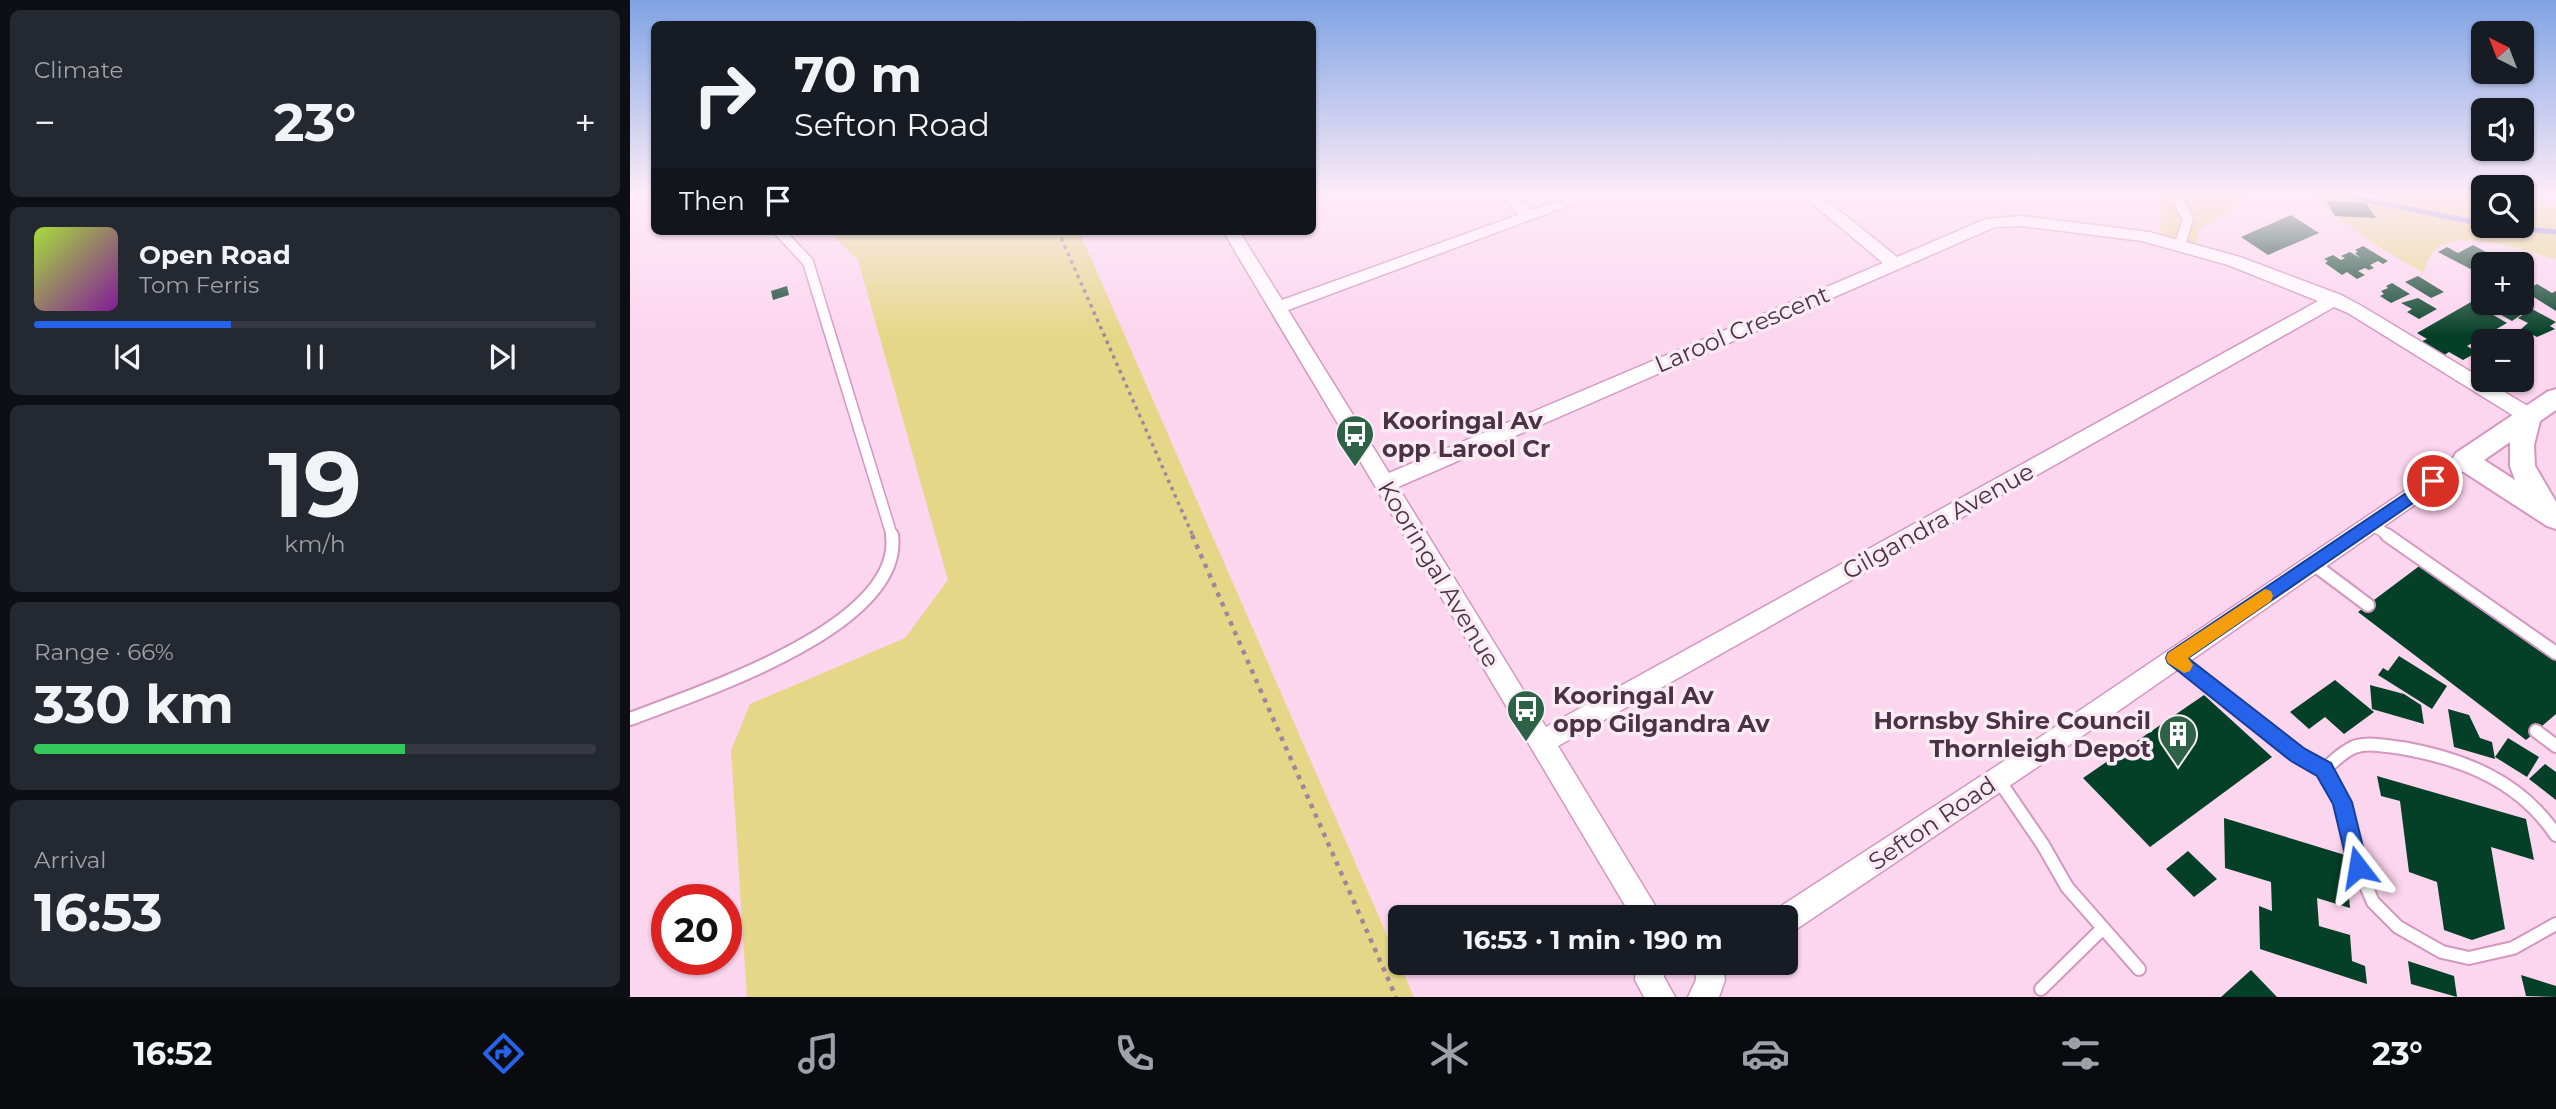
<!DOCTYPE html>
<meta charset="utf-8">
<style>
body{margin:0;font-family:Montserrat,sans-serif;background:#242831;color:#f1f3f6;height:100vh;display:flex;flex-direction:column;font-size:26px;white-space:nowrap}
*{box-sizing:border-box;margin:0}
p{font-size:23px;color:#9ea1a6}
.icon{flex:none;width:38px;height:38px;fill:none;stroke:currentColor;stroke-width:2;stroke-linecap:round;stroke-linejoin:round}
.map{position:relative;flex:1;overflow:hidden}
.sheet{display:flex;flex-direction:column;gap:10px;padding:10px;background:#0d0f14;width:630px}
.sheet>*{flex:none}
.top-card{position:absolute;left:21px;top:21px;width:665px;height:214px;border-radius:10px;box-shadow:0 2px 5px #0004;background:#171b24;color:#f1f3f6;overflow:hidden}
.needle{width:46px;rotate:318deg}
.tools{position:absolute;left:1841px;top:21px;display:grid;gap:14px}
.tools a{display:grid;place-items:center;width:63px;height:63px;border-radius:10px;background:#171b24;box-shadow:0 2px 5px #0004;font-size:35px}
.speed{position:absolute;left:21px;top:884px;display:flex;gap:14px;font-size:35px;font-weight:700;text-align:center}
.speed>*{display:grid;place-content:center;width:91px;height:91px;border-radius:50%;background:#171b24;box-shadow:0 2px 5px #0004;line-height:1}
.speed .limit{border:10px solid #d22;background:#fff;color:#111}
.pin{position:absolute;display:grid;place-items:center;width:60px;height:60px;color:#fff;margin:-30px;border:4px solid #fff;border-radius:50%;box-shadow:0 2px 7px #0007}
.me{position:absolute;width:77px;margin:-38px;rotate:346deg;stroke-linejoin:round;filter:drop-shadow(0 0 5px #0008)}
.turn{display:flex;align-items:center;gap:24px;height:147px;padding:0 28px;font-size:32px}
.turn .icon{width:91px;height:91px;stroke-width:2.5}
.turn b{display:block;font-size:49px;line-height:60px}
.then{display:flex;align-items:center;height:66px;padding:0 28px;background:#0003;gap:14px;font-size:26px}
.big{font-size:52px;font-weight:700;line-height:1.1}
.sheet .tile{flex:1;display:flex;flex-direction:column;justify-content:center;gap:10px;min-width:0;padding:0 24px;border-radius:10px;background:#242831}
.sheet .dial{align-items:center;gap:0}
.dial b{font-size:91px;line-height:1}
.song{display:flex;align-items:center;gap:21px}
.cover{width:84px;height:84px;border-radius:10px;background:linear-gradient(135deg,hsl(80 70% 55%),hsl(290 70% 35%))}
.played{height:7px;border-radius:4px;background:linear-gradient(90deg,#2563eb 35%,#363941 35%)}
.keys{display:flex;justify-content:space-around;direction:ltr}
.heat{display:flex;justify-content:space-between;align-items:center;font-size:38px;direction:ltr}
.charge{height:10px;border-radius:5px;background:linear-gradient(90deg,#34c759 66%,#363941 0)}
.trip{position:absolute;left:758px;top:905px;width:410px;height:70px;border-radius:10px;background:#171b24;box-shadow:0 2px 5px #0004;font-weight:700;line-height:70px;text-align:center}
.dock{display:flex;height:112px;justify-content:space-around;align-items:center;background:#090b0e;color:#9ea1a6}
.dock .icon{width:49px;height:49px}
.dock .active{color:#2563eb}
.dock b{font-size:32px;color:#f1f3f6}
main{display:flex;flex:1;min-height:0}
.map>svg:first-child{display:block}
.green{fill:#e6d788}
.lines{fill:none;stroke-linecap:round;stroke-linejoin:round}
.stream{stroke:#8389df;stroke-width:5}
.building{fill:#044027}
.service-far1-casing{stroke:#d497c0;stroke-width:13}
.service-casing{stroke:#d497c0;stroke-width:16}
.minor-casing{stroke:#d497c0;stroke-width:3}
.tertiary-casing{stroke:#d497c0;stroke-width:4}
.path-far1{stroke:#a5849b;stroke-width:3.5;stroke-dasharray:3.5 4.5;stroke-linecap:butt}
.path{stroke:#a5849b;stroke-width:4.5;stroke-dasharray:4.5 6;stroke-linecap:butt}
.service-far1{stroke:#fff;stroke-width:10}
.service{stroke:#fff;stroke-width:12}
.minor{fill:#fff;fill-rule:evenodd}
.tertiary{fill:#fff;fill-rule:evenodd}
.route{fill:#2563eb;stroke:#184099;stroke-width:2}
.slow{fill:#f59e0b}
.labels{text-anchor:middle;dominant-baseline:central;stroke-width:7;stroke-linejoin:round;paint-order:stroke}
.street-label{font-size:24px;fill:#4c3244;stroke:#f9ebf4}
.poi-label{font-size:24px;font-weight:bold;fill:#4c3244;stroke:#f9ebf4;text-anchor:start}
</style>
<main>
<section class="sheet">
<div class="tile"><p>Climate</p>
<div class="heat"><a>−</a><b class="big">23°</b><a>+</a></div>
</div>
<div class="tile">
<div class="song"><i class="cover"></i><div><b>Open Road</b><p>Tom Ferris</p></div></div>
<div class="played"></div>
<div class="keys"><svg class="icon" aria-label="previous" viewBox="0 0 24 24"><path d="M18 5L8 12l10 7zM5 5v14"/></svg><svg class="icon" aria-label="pause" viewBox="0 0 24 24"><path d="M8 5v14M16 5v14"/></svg><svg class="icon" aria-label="next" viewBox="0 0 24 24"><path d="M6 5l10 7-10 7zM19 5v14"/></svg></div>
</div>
<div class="tile dial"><b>19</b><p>km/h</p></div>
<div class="tile"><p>Range · 66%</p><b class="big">330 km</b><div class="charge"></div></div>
<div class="tile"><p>Arrival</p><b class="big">16:53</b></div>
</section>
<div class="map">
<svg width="1926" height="997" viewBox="0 0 1926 997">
<rect width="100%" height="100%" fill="#fcd5ef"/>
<!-- green -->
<g class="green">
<path d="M1532,195h91l-54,34 -3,21 -36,-11z"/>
<path d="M1679,195h174v31h39v-31h8l26,12v52c-28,-7 -96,-31 -120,-10 -7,6 -9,15 -13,24l-54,-32z"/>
<path d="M198,231h251l335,766h-667l-16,-246 19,-47 155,-66 43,-58 -90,-320z"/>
</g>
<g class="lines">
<!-- stream -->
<g class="stream">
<path d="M1712,195l141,29"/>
<path d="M1864,226l62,6"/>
</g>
</g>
<!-- building -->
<g class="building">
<path d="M1696,201l40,2 10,15 -41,-2z"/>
<path d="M1661,215l28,18 -51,22 -27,-18z"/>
<path d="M1843,245l26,14 -9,5h-7l-1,11 -44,-23 9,-5 11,6z"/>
<path d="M1733,246l25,15 -5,3 -5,-3 -8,4 4,3 -5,2 -4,-2 -7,3 7,4 -8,4 -10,-7 -5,3 -17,-12 3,-2 -4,-2 9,-4 8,5 4,-2 -4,-2 9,-4 10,6 -5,-5 3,-1 -3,-2z"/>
<path d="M1788,276l26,16 -13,6 -26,-16z"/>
<path d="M1762,283l18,11 -19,9 -11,-7 4,-2 -3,-3 7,-3 -2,-2z"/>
<path d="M1907,284l15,9 4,-2v20l-32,-20z"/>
<path d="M157,286l2,9 -16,5 -2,-9z"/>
<path d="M1853,297v6h18l21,11 -10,7 -36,-20z"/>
<path d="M1788,298l19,11 -18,10 -12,-7 5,-3 -11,-6z"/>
<path d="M1841,302l36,21 -40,23 16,10v3l-9,-5 -11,6 -14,-8 -6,4 -23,-14 7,-3 -10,-6z"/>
<path d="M1902,309l24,13 -6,4 5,3 -18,8 -16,-8 7,-6 -10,-5z"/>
<path d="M1792,564l134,96v54l-30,26 -168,-128z"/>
<path d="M1769,656l48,30 -15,23 -54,-34 5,-7 5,3z"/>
<path d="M1705,680l39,32 -30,22 -19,-17 -16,12 -19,-17z"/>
<path d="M1740,685l34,9 17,11 3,19 -52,-15z"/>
<path d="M1574,695l68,62 -122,90 -67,-69z"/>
<path d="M1818,709l21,6 11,23 12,4 3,17 -41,-12z"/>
<path d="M1878,738l31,19 -12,20 -32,-20z"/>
<path d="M1915,764l11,8v28l-27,-21z"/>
<path d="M1747,776l149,43 8,41 -43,-13 14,82 -33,11 -28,-10 -7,-48 -28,-10 -9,-71 -19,-5z"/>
<path d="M1594,818l121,37 5,53 -33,-10 2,28 31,9 2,26 13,5 2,18 -107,-35 -1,-43 13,5 -1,-29 -46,-14z"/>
<path d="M1558,851l29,28 -23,18 -28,-28z"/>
<path d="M1778,961l46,15 3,21 -46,-13z"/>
<path d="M1621,970l26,27h-56z"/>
<path d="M1891,975l35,11v11l-30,-1z"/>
</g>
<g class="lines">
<defs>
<g id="service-far1">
<path d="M1545,195l13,24 -8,25"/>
<path d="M149,231l29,31 84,274"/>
<path d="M1740,523l19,13"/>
</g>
<g id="service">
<path d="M1757,535l169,118"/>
<path d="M1682,563l56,42"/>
<path d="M1545,658l123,97 26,15 18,32 16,65 15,35 25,25 44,25 27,6 44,-10 43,-24"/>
<path d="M0,719c67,-26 274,-92 262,-184"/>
<path d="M1906,731l20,15"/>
<path d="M1694,770c9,-8 18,-18 30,-23 15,-5 32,-1 48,1 62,11 118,33 154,87"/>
<path d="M1368,779l45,66 24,42 72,82"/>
<path d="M1411,989l62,-61"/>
</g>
<g id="minor">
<path d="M871,195h17l14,15 41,-15h24l-309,115 101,163 494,-210 -81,-68h18l77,62 89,-38 36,-3 127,16 91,25 101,38 19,10 176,106 3,5 -3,5h-14l-174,-108 -14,-6 -776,439 104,171h-30l-409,-686h16l43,69 236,-85zM1392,226l120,15 86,24 90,36 -772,426 -148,-240 597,-260z"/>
<path d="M1835,452l7,3 3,5 -3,5 -433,301 -244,164 -10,4v-17h-13l3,-7 246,-160 437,-295z"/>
<path d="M1006,962h28v15l11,20h-31l-9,-17z"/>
<path d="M1065,962h28l2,18 -6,17h-31l8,-17z"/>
</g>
<path id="tertiary" d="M1926,389v21l-16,11 -6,24 1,21 21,36v27l-9,-3 -91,-59 -4,-7 4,-7 91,-61zM1880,442v24l5,14 -31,-20z"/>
</defs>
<!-- service-far1 casing -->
<use href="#service-far1" class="service-far1-casing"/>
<!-- service casing -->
<use href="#service" class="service-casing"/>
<!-- minor casing -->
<use href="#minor" class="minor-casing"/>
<!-- tertiary casing -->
<use href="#tertiary" class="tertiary-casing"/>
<!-- path-far1 -->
<path class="path-far1" d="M428,231l135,305"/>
<!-- path -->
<path class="path" d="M562,535l204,462"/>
<!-- service-far1 -->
<use href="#service-far1" class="service-far1"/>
<!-- service -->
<use href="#service" class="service"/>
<!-- minor -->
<use href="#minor" class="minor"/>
<!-- tertiary -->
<use href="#tertiary" class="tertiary"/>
</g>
<!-- sky -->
<linearGradient id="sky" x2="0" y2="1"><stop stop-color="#7fa3e4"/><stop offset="0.58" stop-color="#feecf8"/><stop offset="1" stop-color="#feecf8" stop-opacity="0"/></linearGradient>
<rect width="1926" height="335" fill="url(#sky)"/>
<!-- route -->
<path class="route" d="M1803,475l8,6 -2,4 -251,173 117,91 26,14 21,39 16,65 -3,8 -7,3 -7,-3 -3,-8 -15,-63 -16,-28 -26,-15 -123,-98 -2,-5 2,-5z"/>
<!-- slow -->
<path class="slow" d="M1635,589l6,2 2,5 -2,5 -83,57 5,7 -3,6 -6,2 -16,-10 -2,-5 2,-5z"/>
<!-- icons -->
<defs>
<symbol id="bus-pin" viewBox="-11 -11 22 30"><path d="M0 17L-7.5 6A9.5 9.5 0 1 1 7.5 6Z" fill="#2e6247" stroke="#f9ebf4"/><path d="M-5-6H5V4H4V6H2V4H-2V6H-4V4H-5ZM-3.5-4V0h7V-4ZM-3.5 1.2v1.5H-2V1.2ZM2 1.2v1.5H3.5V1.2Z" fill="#fff"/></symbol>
<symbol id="building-pin" viewBox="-11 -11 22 30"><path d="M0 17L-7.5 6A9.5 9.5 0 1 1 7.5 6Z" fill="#2e6247" stroke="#f9ebf4"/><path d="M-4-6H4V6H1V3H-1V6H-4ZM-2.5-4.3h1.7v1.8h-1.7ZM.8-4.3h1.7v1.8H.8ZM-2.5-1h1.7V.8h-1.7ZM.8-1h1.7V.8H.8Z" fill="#fff"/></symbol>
</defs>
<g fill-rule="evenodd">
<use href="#bus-pin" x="703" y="412" width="44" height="60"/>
<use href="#bus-pin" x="874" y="687" width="44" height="60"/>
<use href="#building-pin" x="1526" y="712" width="44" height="60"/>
</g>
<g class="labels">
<!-- street labels -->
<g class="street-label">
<text transform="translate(1112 329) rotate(-23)">Larool Crescent</text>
<text transform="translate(1308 521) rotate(-29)">Gilgandra Avenue</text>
<text transform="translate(809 574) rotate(59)">Kooringal Avenue</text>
<text transform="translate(1302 823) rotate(-34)">Sefton Road</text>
</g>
<!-- poi labels -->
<g class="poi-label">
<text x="752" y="420">Kooringal Av<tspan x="752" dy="28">opp Larool Cr</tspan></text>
<text x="923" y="695">Kooringal Av<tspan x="923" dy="28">opp Gilgandra Av</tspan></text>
<text x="1521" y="720" text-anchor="end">Hornsby Shire Council<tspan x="1521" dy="28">Thornleigh Depot</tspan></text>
</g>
</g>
</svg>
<div class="tools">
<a><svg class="needle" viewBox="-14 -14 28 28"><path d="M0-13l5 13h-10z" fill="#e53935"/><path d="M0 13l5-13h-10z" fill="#9ea1a6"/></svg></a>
<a><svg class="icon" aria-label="sound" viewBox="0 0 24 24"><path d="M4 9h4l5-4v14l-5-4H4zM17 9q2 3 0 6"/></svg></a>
<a><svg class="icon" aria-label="search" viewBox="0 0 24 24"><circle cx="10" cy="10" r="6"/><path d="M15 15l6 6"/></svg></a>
<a>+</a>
<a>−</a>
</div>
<div class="speed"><div class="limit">20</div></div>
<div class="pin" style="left:1803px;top:481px;background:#d93025"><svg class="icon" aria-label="arrive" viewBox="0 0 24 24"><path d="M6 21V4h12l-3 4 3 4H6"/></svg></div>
<svg class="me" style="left:1728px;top:867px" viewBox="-20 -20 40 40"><path d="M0-17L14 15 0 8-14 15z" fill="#2563eb" stroke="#fff" stroke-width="4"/></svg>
<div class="trip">16:53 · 1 min · 190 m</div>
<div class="top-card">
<div class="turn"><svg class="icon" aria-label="right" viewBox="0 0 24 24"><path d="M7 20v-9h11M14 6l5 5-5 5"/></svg><div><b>70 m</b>Sefton Road</div></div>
<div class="then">Then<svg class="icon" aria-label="arrive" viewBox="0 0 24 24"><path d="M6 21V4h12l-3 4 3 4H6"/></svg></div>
</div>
</div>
</main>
<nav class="dock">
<b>16:52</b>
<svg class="icon active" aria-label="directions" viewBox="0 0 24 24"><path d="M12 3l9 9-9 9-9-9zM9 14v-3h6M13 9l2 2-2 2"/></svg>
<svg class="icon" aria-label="music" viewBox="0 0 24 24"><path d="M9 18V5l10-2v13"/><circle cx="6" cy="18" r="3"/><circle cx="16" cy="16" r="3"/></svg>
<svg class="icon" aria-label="phone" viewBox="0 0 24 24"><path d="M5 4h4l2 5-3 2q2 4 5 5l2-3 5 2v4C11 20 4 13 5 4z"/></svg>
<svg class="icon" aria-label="climate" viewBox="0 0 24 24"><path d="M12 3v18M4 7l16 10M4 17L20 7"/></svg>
<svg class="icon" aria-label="car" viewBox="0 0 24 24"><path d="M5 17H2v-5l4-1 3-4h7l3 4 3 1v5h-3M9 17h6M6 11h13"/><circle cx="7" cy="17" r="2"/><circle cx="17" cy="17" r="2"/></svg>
<svg class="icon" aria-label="filters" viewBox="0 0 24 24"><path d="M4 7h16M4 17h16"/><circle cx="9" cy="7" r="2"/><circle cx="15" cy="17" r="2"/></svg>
<b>23°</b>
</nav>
